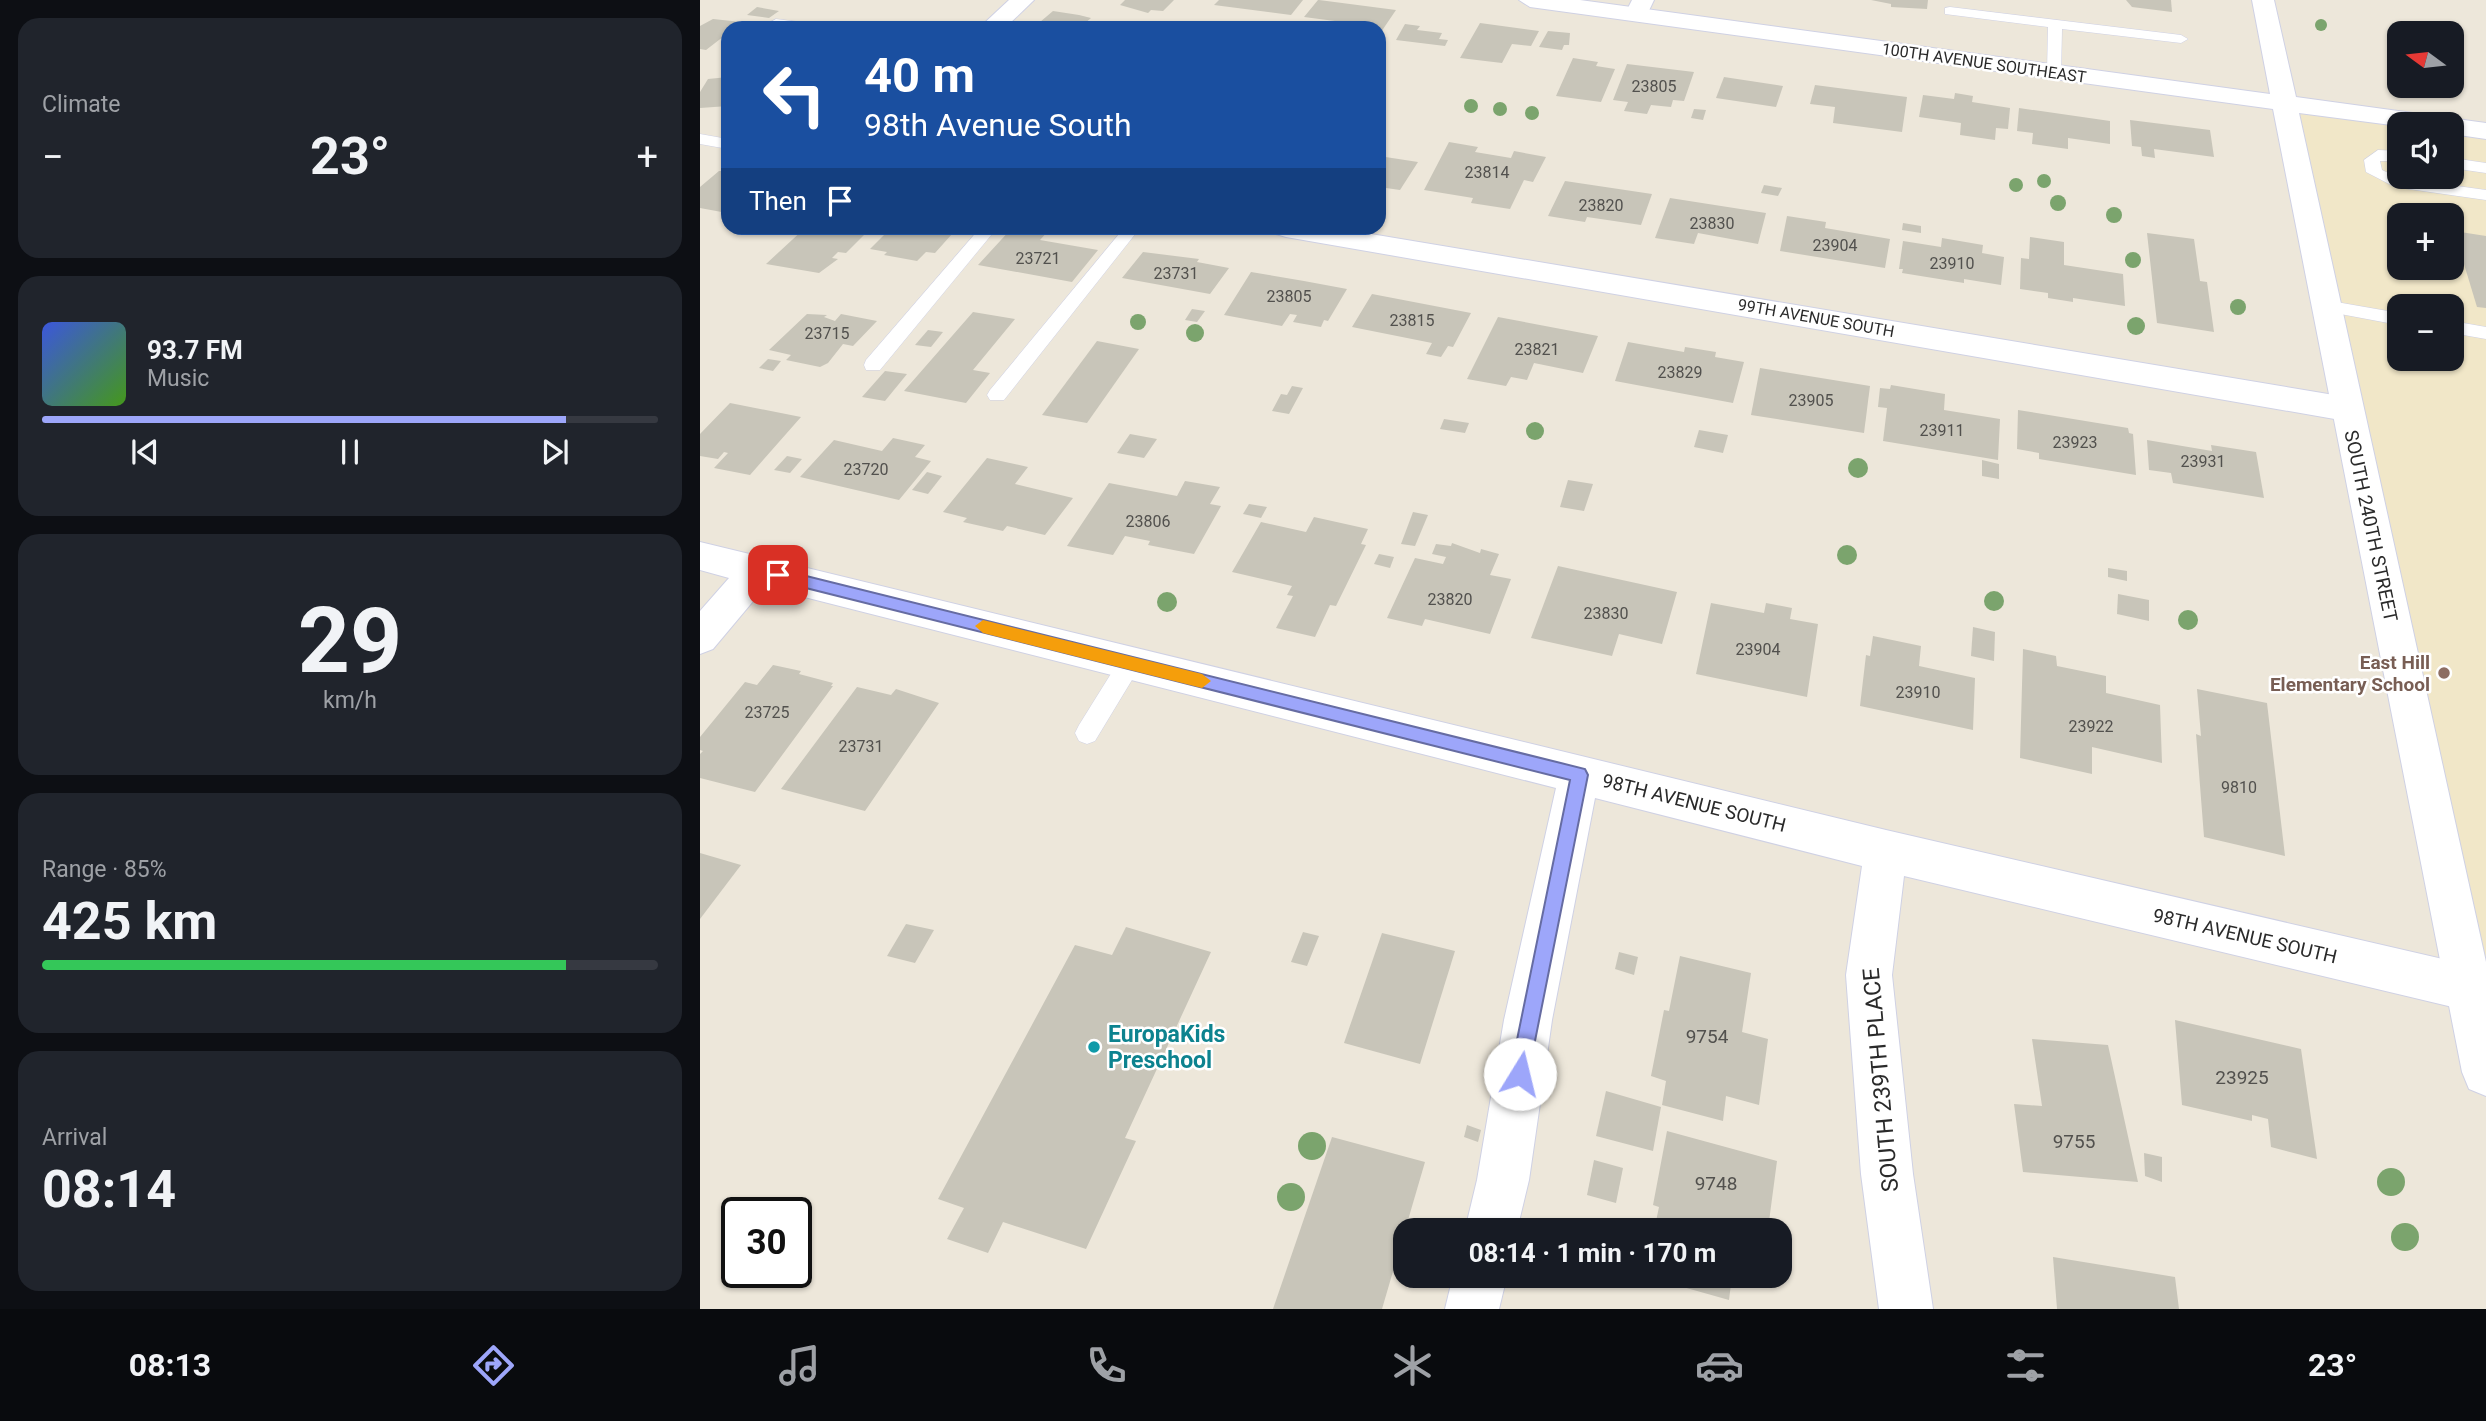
<!DOCTYPE html>
<meta charset="utf-8">
<style>
body{margin:0;font-family:Roboto,sans-serif;background:#20242c;color:#f1f3f6;height:100vh;display:flex;flex-direction:column;font-size:26px;white-space:nowrap}
*{box-sizing:border-box;margin:0}
p{font-size:23px;color:#9ea1a6}
.icon{flex:none;width:38px;height:38px;fill:none;stroke:currentColor;stroke-width:2;stroke-linecap:round;stroke-linejoin:round}
.map{position:relative;flex:1;overflow:hidden}
.side{display:flex;flex-direction:column;gap:18px;padding:18px;background:#0d0f14;width:700px}
.side>*{flex:none}
.guide{position:absolute;left:21px;top:21px;width:665px;height:214px;border-radius:21px;box-shadow:0 2px 5px #0004;background:#1a4fa0;color:#fff;overflow:hidden}
.needle{width:46px;rotate:285deg}
.fabs{position:absolute;left:1687px;top:21px;display:grid;gap:14px}
.fabs a{display:grid;place-items:center;width:77px;height:77px;border-radius:14px;background:#171b24;box-shadow:0 2px 5px #0004;font-size:35px}
.speed{position:absolute;left:21px;top:1197px;display:flex;gap:14px;font-size:35px;font-weight:700;text-align:center}
.speed>*{display:grid;place-content:center;width:91px;height:91px;border-radius:50%;background:#171b24;box-shadow:0 2px 5px #0004;line-height:1}
.speed .limit{border:4px solid #111;border-radius:10px;background:#fff;color:#111}
.pin{position:absolute;display:grid;place-items:center;width:60px;height:60px;color:#fff;margin:-30px;border-radius:14px;box-shadow:0 4px 10px #0006}
.me{position:absolute;width:77px;margin:-38px;rotate:9deg;stroke-linejoin:round;filter:drop-shadow(0 0 5px #0008)}
.turn{display:flex;align-items:center;gap:24px;height:147px;padding:0 28px;font-size:32px}
.turn .icon{width:91px;height:91px;stroke-width:2.5}
.turn b{display:block;font-size:49px;line-height:60px}
.then{display:flex;align-items:center;height:66px;padding:0 28px;background:#0003;gap:14px;font-size:26px}
.big{font-size:52px;font-weight:700;line-height:1.1}
.side .card{flex:1;display:flex;flex-direction:column;justify-content:center;gap:10px;min-width:0;padding:0 24px;border-radius:21px;background:#20242c}
.side .dial{align-items:center;gap:0}
.dial b{font-size:91px;line-height:1}
.song{display:flex;align-items:center;gap:21px}
.cover{width:84px;height:84px;border-radius:10px;background:linear-gradient(135deg,hsl(230 70% 55%),hsl(100 70% 35%))}
.played{height:7px;border-radius:4px;background:linear-gradient(90deg,#9da6fa 85%,#363941 85%)}
.keys{display:flex;justify-content:space-around;direction:ltr}
.heat{display:flex;justify-content:space-between;align-items:center;font-size:38px;direction:ltr}
.charge{height:10px;border-radius:5px;background:linear-gradient(90deg,#34c759 85%,#363941 0)}
.trip{position:absolute;left:693px;top:1218px;width:399px;height:70px;border-radius:21px;background:#171b24;box-shadow:0 2px 5px #0004;font-weight:700;line-height:70px;text-align:center}
.dock{display:flex;height:112px;justify-content:space-around;align-items:center;background:#090b0e;color:#9ea1a6}
.dock .icon{width:49px;height:49px}
.dock .selected{color:#9da6fa}
.dock b{font-size:32px;color:#f1f3f6}
main{display:flex;flex:1;min-height:0}
.map>svg:first-child{display:block}
.education{fill:#f1e7c8;fill-rule:evenodd}
.building{fill:#c8c5b9}
.lines{fill:none;stroke-linecap:round;stroke-linejoin:round}
.lane-casing{stroke:#cfd1e4;stroke-width:1}
.street-casing{stroke:#cfd1e4;stroke-width:2}
.secondary-casing{stroke:#cfd1e4;stroke-width:2}
.lane{fill:#fff;fill-rule:evenodd}
.street{fill:#fff;fill-rule:evenodd}
.secondary{fill:#fff;fill-rule:evenodd}
.tree{fill:#7ba46d}
.route{fill:#9da6fa;stroke:#666ca2;stroke-width:2}
.slow{fill:#f59e0b}
.education-dot{fill:#8d6e63;stroke:#fff;stroke-width:2.5}
.culture-dot{fill:#0f9aa8;stroke:#fff;stroke-width:2.5}
.labels{text-anchor:middle;dominant-baseline:central;stroke-width:5;stroke-linejoin:round;paint-order:stroke}
.far-street-label{font-size:16px;fill:#2a2a2a;stroke:#fff}
.number-label{font-size:16px;fill:#52514e}
.street-label{font-size:19px;fill:#2a2a2a;stroke:#fff}
.education-label{font-size:19px;font-weight:bold;fill:#785e54;stroke:#fff;text-anchor:end}
.near-number-label{font-size:19px;fill:#52514e}
.near-culture-label{font-size:23px;font-weight:bold;fill:#0d838f;stroke:#fff;text-anchor:start}
.near-street-label{font-size:23px;fill:#2a2a2a;stroke:#fff}
</style>
<main>
<section class="side">
<div class="card"><p>Climate</p>
<div class="heat"><a>−</a><b class="big">23°</b><a>+</a></div>
</div>
<div class="card">
<div class="song"><i class="cover"></i><div><b>93.7 FM</b><p>Music</p></div></div>
<div class="played"></div>
<div class="keys"><svg class="icon" aria-label="previous" viewBox="0 0 24 24"><path d="M18 5L8 12l10 7zM5 5v14"/></svg><svg class="icon" aria-label="pause" viewBox="0 0 24 24"><path d="M8 5v14M16 5v14"/></svg><svg class="icon" aria-label="next" viewBox="0 0 24 24"><path d="M6 5l10 7-10 7zM19 5v14"/></svg></div>
</div>
<div class="card dial"><b>29</b><p>km/h</p></div>
<div class="card"><p>Range · 85%</p><b class="big">425 km</b><div class="charge"></div></div>
<div class="card"><p>Arrival</p><b class="big">08:14</b></div>
</section>
<div class="map">
<svg width="1786" height="1309" viewBox="0 0 1786 1309">
<rect width="100%" height="100%" fill="#ede7da"/>
<!-- education -->
<path class="education" d="M1582,104l117,20v53h53v-51l34,5v861zM1699,215h53v53h-53zM1699,306h53v53h-53z"/>
<!-- building -->
<g class="building">
<path d="M425,0h49l-11,11 -12,-1 -3,3 -28,-8z"/>
<path d="M519,0h84l-12,15 -77,-10z"/>
<path d="M618,0h1l77,10 -17,25v-7h-24l3,-4 -54,-7z"/>
<path d="M1171,0h57l-1,9 -36,-2v-3z"/>
<path d="M1426,0h45l1,12 -40,-5z"/>
<path d="M57,7l22,4 -10,7 -22,-3z"/>
<path d="M353,11l26,4 12,3 -7,6h-14l14,4h-51z"/>
<path d="M13,19l28,3 -13,6v5l-22,17 -6,-1v-23z"/>
<path d="M780,23l59,8 -8,15 -19,-2 -10,19 -42,-5z"/>
<path d="M705,24l15,2 -3,4 25,3 -3,6 9,1 -3,6 -49,-6z"/>
<path d="M848,31l22,2 -1,12h-5l-2,5 -23,-3z"/>
<path d="M873,58l25,4 -2,4 19,3 -14,33 -45,-6z"/>
<path d="M927,64l67,8 -10,29 -11,-1 -2,7 -20,-2 -4,9 -23,-3 4,-9 -15,-2z"/>
<path d="M28,77v29l-28,2v-16l8,-13z"/>
<path d="M1024,77l59,9 -7,21 -60,-9z"/>
<path d="M1115,85l92,12 -5,35 -69,-9 2,-16 -25,-3z"/>
<path d="M1255,93l18,3 -1,6 38,6 -2,21 -12,-1 -1,12 -35,-5 1,-12 -42,-6 4,-22 31,4z"/>
<path d="M1319,108l91,13v23l-42,-6v11l-36,-5 1,-11 -16,-2z"/>
<path d="M994,109l12,1 -3,10 -12,-2z"/>
<path d="M1430,120l80,10 4,27 -60,-8 1,9 -13,-2 -1,-9 -9,-1z"/>
<path d="M749,142l29,5 -3,5 36,6 3,-7 32,6 -13,25 -9,-2 -14,29 -39,-6 2,-5 -49,-8z"/>
<path d="M679,156l39,6 -18,28 -21,-3z"/>
<path d="M19,171h9l-1,42 -27,-5v-21z"/>
<path d="M865,181l87,13 -11,31 -54,-8 -2,5 -37,-6z"/>
<path d="M1064,185l18,3 -4,8 -17,-3z"/>
<path d="M970,198l96,15 -8,31 -60,-11 -4,11 -39,-6z"/>
<path d="M1087,216l39,6 -1,6 65,11 -5,29 -105,-17z"/>
<path d="M1203,223l18,3v7l-19,-3z"/>
<path d="M105,228l25,3 4,-3 34,3 -22,22 -8,-1 -6,6 6,1 -19,14 -53,-9z"/>
<path d="M191,228h74l-7,7 -6,-1 -17,19 -9,-1 -9,9 -33,-6 3,-3 -17,-3z"/>
<path d="M312,228l37,2 -9,10 58,10 -26,32 -94,-17z"/>
<path d="M1754,231l32,5v72l-9,-1z"/>
<path d="M1447,233l47,6 6,42 7,1 7,50 -57,-9z"/>
<path d="M1330,237l34,5v23l59,9 2,32 -52,-8v4l-25,-4v-5l-28,-4 1,-31 8,1z"/>
<path d="M1242,238l41,7 -1,8 22,4 -3,28 -37,-6v4l-62,-10 1,-4h-4l4,-28 38,6z"/>
<path d="M443,252l56,7 -2,3 32,6 -19,26 -88,-16z"/>
<path d="M551,272l53,9 43,8 -19,32 -4,-1 -3,7 -28,-5 4,-7 -7,-1 -8,12 -58,-11z"/>
<path d="M672,294l99,19 -18,34 -5,-1 -7,11 -15,-3 6,-11 -80,-16z"/>
<path d="M492,309l13,2 -8,11 -12,-2z"/>
<path d="M273,312l42,7 -42,51 17,3 -24,30 -62,-12z"/>
<path d="M107,314l20,1 -3,2 11,4 6,-7 36,7 -24,25 -10,-2 -15,19 -8,4 -34,-7 5,-5 -22,-5z"/>
<path d="M798,317l100,19 -15,37 -49,-10 -7,17 -16,-3 -5,9 -39,-7z"/>
<path d="M228,330l15,2 -12,15 -16,-2z"/>
<path d="M397,341l42,8 -52,74 -45,-8z"/>
<path d="M928,342l56,10 1,-5 31,5 -1,5 29,5 -11,41 -118,-22z"/>
<path d="M68,359l13,2 -8,10 -14,-3z"/>
<path d="M1060,368l110,18 -6,47 -113,-18z"/>
<path d="M185,371l22,3 -22,27 -23,-4z"/>
<path d="M1191,385l54,9 -1,16 56,9 -2,41 -115,-19 4,-33 -9,-1 2,-19 10,1z"/>
<path d="M592,386l11,2 -14,26 -17,-3 9,-17 6,1z"/>
<path d="M30,403l71,14 -51,58 -36,-7 14,-15 -4,-1 -6,7 -18,-3v-22z"/>
<path d="M1318,410l110,18 1,5 4,1 3,41 -97,-16v-6l-22,-4z"/>
<path d="M744,419l25,4 -4,10 -25,-4z"/>
<path d="M999,430l29,5 -5,18 -29,-6z"/>
<path d="M430,434l27,5 -13,19 -27,-5z"/>
<path d="M193,438l32,7 -10,12 16,4 -32,39 -99,-23 34,-37 48,11z"/>
<path d="M1447,440l65,11 -1,-6 45,7 8,46 -91,-15 -2,-10 -22,-3z"/>
<path d="M87,456l15,3 -12,14 -16,-3z"/>
<path d="M287,458l41,9 -13,17 58,14 -28,37 -38,-9 -4,5 -40,-9 4,-4 -24,-6z"/>
<path d="M1282,460l17,4v15l-17,-3z"/>
<path d="M227,472l15,4 -14,18 -16,-4z"/>
<path d="M868,480l25,4 -9,27 -24,-4z"/>
<path d="M485,481l35,6 -10,17 11,2 -27,48 -46,-9 2,-4 -25,-5 -12,19 -46,-9 42,-63 68,13z"/>
<path d="M549,504l18,3 -6,11 -18,-4z"/>
<path d="M713,512l15,3 -13,31 -14,-2z"/>
<path d="M614,517l54,12 -7,15 5,1 -30,61 -6,-1 -15,32 -39,-9 17,-32 -6,-1 5,-9 -60,-14 29,-50 45,10z"/>
<path d="M752,543l28,10 1,-4 18,5 -9,21 21,4 -21,55 -65,-15 -3,7 -35,-8 28,-60 28,6 3,-7 -14,-3 4,-10 15,2z"/>
<path d="M679,554l15,3 -4,11 -16,-4z"/>
<path d="M858,566l119,26 -15,52 -43,-10 -7,22 -81,-18z"/>
<path d="M1408,568l19,3v10l-19,-4z"/>
<path d="M1418,594l31,6v21l-32,-7z"/>
<path d="M1011,603l53,10 2,-10 26,5 -2,11 28,5 -11,73 -111,-23z"/>
<path d="M1273,627l22,5 -1,29 -23,-5z"/>
<path d="M1173,636l48,10 -2,20 56,12 -2,52 -113,-24 6,-51 4,1z"/>
<path d="M1323,649l33,7 1,10 49,10v17l54,12 2,58 -70,-16v27l-72,-16z"/>
<path d="M73,665l28,6 -2,3 34,9 -2,3h2l-78,106 -55,-14v-24l3,-3 -3,-1v-13l45,-55 12,3z"/>
<path d="M157,687l34,8 5,-6 43,14 -74,108 -84,-22z"/>
<path d="M1497,689l70,14 18,153 -81,-19 -8,-103 5,2z"/>
<path d="M0,853l41,12 -41,54z"/>
<path d="M206,924l28,6 -19,33 -28,-7z"/>
<path d="M426,927l85,25 -86,186 11,3 -50,108 -83,-27 -15,31 -41,-14 17,-31 -26,-9 137,-254 37,10z"/>
<path d="M603,932l16,4 -12,30 -16,-4z"/>
<path d="M682,933l73,18 -35,113 -76,-21z"/>
<path d="M919,952l19,5 -4,18 -19,-6z"/>
<path d="M980,956l71,17 -9,59 26,7 -9,66 -33,-9 -3,25 -61,-16 4,-24 -15,-5 13,-66 5,1z"/>
<path d="M1475,1020l126,29 16,110 -46,-12 -3,-28 -16,-4v6l-70,-16z"/>
<path d="M1332,1039l76,6 30,137 -115,-10 -9,-68 28,2z"/>
<path d="M906,1091l55,16 -8,44 -57,-15z"/>
<path d="M767,1125l14,5 -3,12 -14,-5z"/>
<path d="M967,1131l110,30 -9,68 -24,-6 -1,7h-117l2,-11 27,7 4,-19 -6,-2z"/>
<path d="M632,1137l93,25 -43,147h-109z"/>
<path d="M1444,1153l18,4v25l-17,-6z"/>
<path d="M894,1160l29,8 -7,35 -29,-8z"/>
<path d="M1353,1257l122,20 4,32h-122z"/>
<path d="M944,1276h88l-3,24z"/>
</g>
<g class="lines">
<defs>
<g id="lane">
<path d="M1250,7l231,28 7,4 -7,4 -119,-14 -1,44 -7,4 -7,-4 1,-46 -103,-13v-6z"/>
<path d="M76,19l39,5 7,4 -51,-2 -2,-3z"/>
<path d="M0,134l28,5v10l-28,-5z"/>
<path d="M1678,150l21,1v10h-19l2,9 17,8 87,12v10l-91,-13 -29,-15 -2,-12z"/>
<path d="M1752,158l34,5v10l-34,-5z"/>
<path d="M280,228h17l-117,142h-14l-2,-5 2,-5z"/>
<path d="M424,228h16l-136,172h-14l-3,-5 3,-5z"/>
<path d="M1625,300l74,13v12l-80,-15 -3,-4z"/>
<path d="M1752,321l34,6v12l-34,-6z"/>
<path d="M430,653l8,3 3,7 -3,7 -43,71 -8,3 -8,-3 -4,-8 4,-8 43,-69z"/>
</g>
<g id="street">
<path d="M309,0h25l-29,28h-26z"/>
<path d="M932,0h22l-9,19h-16l-4,-5z"/>
<path d="M572,228h63l1011,169 12,4 4,8 -4,8 -12,4 -1060,-184 -10,-3z"/>
<path d="M0,542l1186,288 600,139v46l-582,-139 -12,99 21,199 20,135h-54l-18,-135 -15,-199 16,-109 -267,-68 -43,222 -23,160 -12,50h-52l12,-50 27,-160 52,-232 -791,-201 -52,62 -13,5v-43l29,-33 -29,-8z"/>
<path d="M753,1276h54l-8,33h-54z"/>
</g>
<path id="secondary" d="M819,0h61l690,94 -18,-94h22l22,97 190,26v16l-34,-5v-10l-53,2 -100,-13 187,849v134l-17,-7 -7,-17 -189,-963 -743,-102z"/>
</defs>
<!-- lane casing -->
<use href="#lane" class="lane-casing"/>
<!-- street casing -->
<use href="#street" class="street-casing"/>
<!-- secondary casing -->
<use href="#secondary" class="secondary-casing"/>
<!-- lane -->
<use href="#lane" class="lane"/>
<!-- street -->
<use href="#street" class="street"/>
<!-- secondary -->
<use href="#secondary" class="secondary"/>
</g>
<!-- trees -->
<g class="tree">
<circle cx="1621" cy="25" r="6"/>
<circle cx="771" cy="106" r="7"/>
<circle cx="800" cy="109" r="7"/>
<circle cx="832" cy="113" r="7"/>
<circle cx="1344" cy="181" r="7"/>
<circle cx="1316" cy="185" r="7"/>
<circle cx="1358" cy="203" r="8"/>
<circle cx="1414" cy="215" r="8"/>
<circle cx="1433" cy="260" r="8"/>
<circle cx="1538" cy="307" r="8"/>
<circle cx="438" cy="322" r="8"/>
<circle cx="1436" cy="326" r="9"/>
<circle cx="495" cy="333" r="9"/>
<circle cx="835" cy="431" r="9"/>
<circle cx="1158" cy="468" r="10"/>
<circle cx="1147" cy="555" r="10"/>
<circle cx="1294" cy="601" r="10"/>
<circle cx="467" cy="602" r="10"/>
<circle cx="1488" cy="620" r="10"/>
<circle cx="612" cy="1146" r="14"/>
<circle cx="1691" cy="1182" r="14"/>
<circle cx="591" cy="1197" r="14"/>
<circle cx="1705" cy="1237" r="14"/>
</g>
<!-- route -->
<path class="route" d="M78,569l807,200 3,6 -61,306 -7,3 -7,-3 -3,-7 60,-294 -792,-199 -8,-6z"/>
<!-- slow -->
<path class="slow" d="M283,620l219,54 9,7 -9,7 -219,-55 -8,-7z"/>
<!-- markers -->
<circle class="education-dot" cx="1744" cy="673" r="7"/>
<circle class="culture-dot" cx="394" cy="1047" r="7"/>
<g class="labels">
<!-- far-street labels -->
<g class="far-street-label">
<text transform="translate(1284 63) rotate(8)">100TH AVENUE SOUTHEAST</text>
<text transform="translate(1116 318) rotate(10)">99TH AVENUE SOUTH</text>
</g>
<!-- number labels -->
<g class="number-label">
<text x="954" y="86">23805</text>
<text x="787" y="172">23814</text>
<text x="901" y="205">23820</text>
<text x="1012" y="223">23830</text>
<text x="1135" y="245">23904</text>
<text x="338" y="258">23721</text>
<text x="1252" y="263">23910</text>
<text x="476" y="273">23731</text>
<text x="589" y="296">23805</text>
<text x="712" y="320">23815</text>
<text x="127" y="333">23715</text>
<text x="837" y="349">23821</text>
<text x="980" y="372">23829</text>
<text x="1111" y="400">23905</text>
<text x="1242" y="430">23911</text>
<text x="1375" y="442">23923</text>
<text x="1503" y="461">23931</text>
<text x="166" y="469">23720</text>
<text x="448" y="521">23806</text>
<text x="750" y="599">23820</text>
<text x="906" y="613">23830</text>
<text x="1058" y="649">23904</text>
<text x="1218" y="692">23910</text>
<text x="67" y="712">23725</text>
<text x="1391" y="726">23922</text>
<text x="161" y="746">23731</text>
<text x="1539" y="787">9810</text>
</g>
<!-- street labels -->
<g class="street-label">
<text transform="translate(1671 526) rotate(78)">SOUTH 240TH STREET</text>
<text transform="translate(994 803) rotate(14)">98TH AVENUE SOUTH</text>
<text transform="translate(1545 936) rotate(13)">98TH AVENUE SOUTH</text>
</g>
<!-- education labels -->
<g class="education-label">
<text x="1730" y="662">East Hill<tspan x="1730" dy="22">Elementary School</tspan></text>
</g>
<!-- near-number labels -->
<g class="near-number-label">
<text x="1007" y="1036">9754</text>
<text x="1542" y="1077">23925</text>
<text x="1374" y="1141">9755</text>
<text x="1016" y="1183">9748</text>
</g>
<!-- near-culture labels -->
<g class="near-culture-label">
<text x="408" y="1034">EuropaKids<tspan x="408" dy="26">Preschool</tspan></text>
</g>
<!-- near-street labels -->
<g class="near-street-label">
<text transform="translate(1181 1080) rotate(-95)">SOUTH 239TH PLACE</text>
</g>
</g>
</svg>
<div class="fabs">
<a><svg class="needle" viewBox="-14 -14 28 28"><path d="M0-13l5 13h-10z" fill="#e53935"/><path d="M0 13l5-13h-10z" fill="#9ea1a6"/></svg></a>
<a><svg class="icon" aria-label="sound" viewBox="0 0 24 24"><path d="M4 9h4l5-4v14l-5-4H4zM17 9q2 3 0 6"/></svg></a>
<a>+</a>
<a>−</a>
</div>
<div class="speed"><div class="limit">30</div></div>
<div class="pin" style="left:78px;top:575px;background:#d93025"><svg class="icon" aria-label="arrive" viewBox="0 0 24 24"><path d="M6 21V4h12l-3 4 3 4H6"/></svg></div>
<svg class="me" style="left:820px;top:1074px" viewBox="-20 -20 40 40"><circle r="19" fill="#fff"/><path d="M0-13L10 11 0 6-10 11z" fill="#9da6fa"/></svg>
<div class="trip">08:14 · 1 min · 170 m</div>
<div class="guide">
<div class="turn"><svg class="icon" aria-label="left" viewBox="0 0 24 24"><path d="M17 20v-9H6M10 6l-5 5 5 5"/></svg><div><b>40 m</b>98th Avenue South</div></div>
<div class="then">Then<svg class="icon" aria-label="arrive" viewBox="0 0 24 24"><path d="M6 21V4h12l-3 4 3 4H6"/></svg></div>
</div>
</div>
</main>
<nav class="dock">
<b>08:13</b>
<svg class="icon selected" aria-label="directions" viewBox="0 0 24 24"><path d="M12 3l9 9-9 9-9-9zM9 14v-3h6M13 9l2 2-2 2"/></svg>
<svg class="icon" aria-label="music" viewBox="0 0 24 24"><path d="M9 18V5l10-2v13"/><circle cx="6" cy="18" r="3"/><circle cx="16" cy="16" r="3"/></svg>
<svg class="icon" aria-label="phone" viewBox="0 0 24 24"><path d="M5 4h4l2 5-3 2q2 4 5 5l2-3 5 2v4C11 20 4 13 5 4z"/></svg>
<svg class="icon" aria-label="climate" viewBox="0 0 24 24"><path d="M12 3v18M4 7l16 10M4 17L20 7"/></svg>
<svg class="icon" aria-label="car" viewBox="0 0 24 24"><path d="M5 17H2v-5l4-1 3-4h7l3 4 3 1v5h-3M9 17h6M6 11h13"/><circle cx="7" cy="17" r="2"/><circle cx="17" cy="17" r="2"/></svg>
<svg class="icon" aria-label="filters" viewBox="0 0 24 24"><path d="M4 7h16M4 17h16"/><circle cx="9" cy="7" r="2"/><circle cx="15" cy="17" r="2"/></svg>
<b>23°</b>
</nav>
